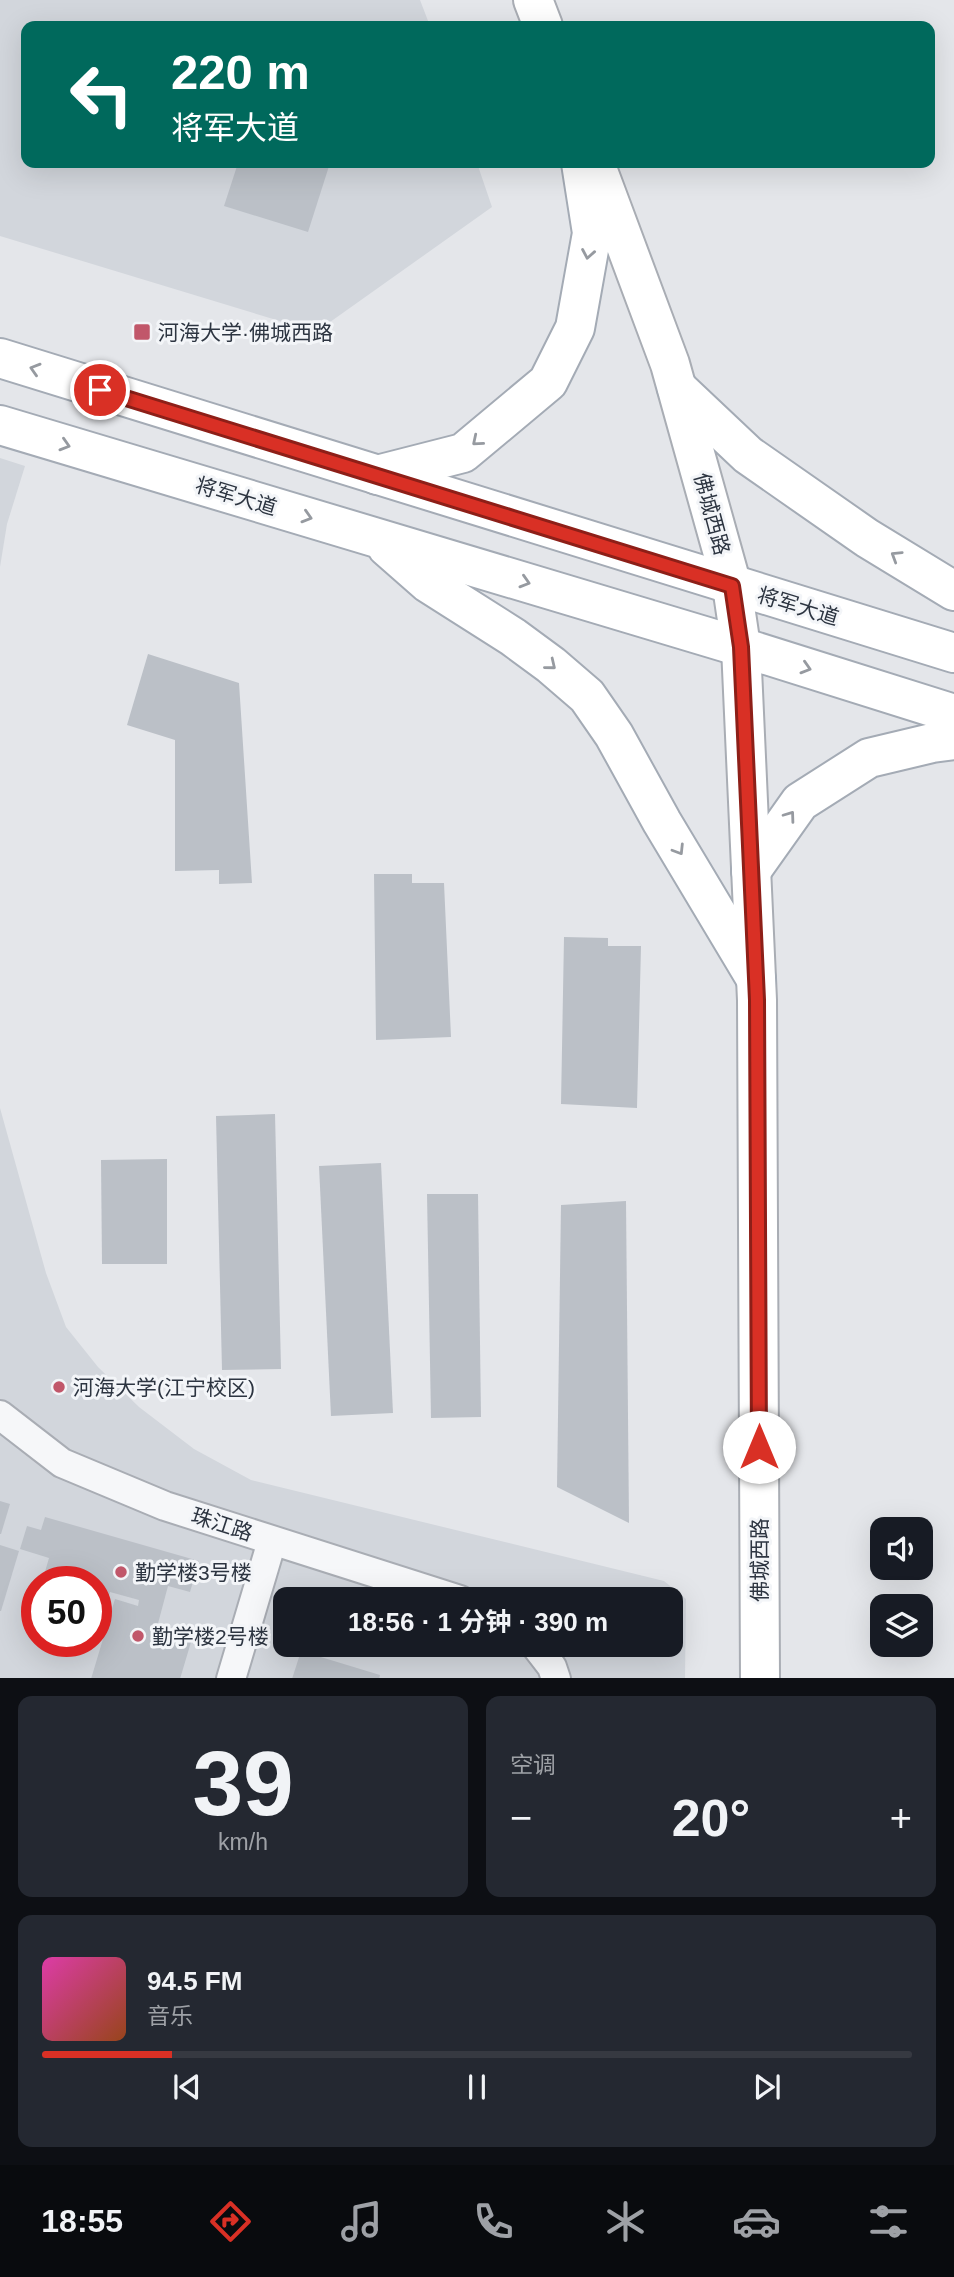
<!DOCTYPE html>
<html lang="zh">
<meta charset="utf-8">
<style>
body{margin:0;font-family:Helvetica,"Noto Sans SC",sans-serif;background:#242831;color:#f1f3f6;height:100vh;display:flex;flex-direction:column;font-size:26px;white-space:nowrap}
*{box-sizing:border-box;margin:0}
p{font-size:23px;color:#9ea1a6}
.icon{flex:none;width:38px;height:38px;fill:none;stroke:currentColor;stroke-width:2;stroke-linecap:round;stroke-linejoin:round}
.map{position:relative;height:1678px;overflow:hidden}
.drawer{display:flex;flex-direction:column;gap:18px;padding:18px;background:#0d0f14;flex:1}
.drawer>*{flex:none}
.hud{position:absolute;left:21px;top:21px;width:914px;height:147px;border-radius:14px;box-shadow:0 7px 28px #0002;background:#00695c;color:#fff;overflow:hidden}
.fabs{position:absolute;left:870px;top:1517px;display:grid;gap:14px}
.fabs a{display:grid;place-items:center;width:63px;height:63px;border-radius:14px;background:#171b24;box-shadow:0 7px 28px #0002;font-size:35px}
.speed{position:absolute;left:21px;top:1566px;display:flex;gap:14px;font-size:35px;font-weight:700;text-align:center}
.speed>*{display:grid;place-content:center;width:91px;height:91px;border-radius:50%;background:#171b24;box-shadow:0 7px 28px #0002;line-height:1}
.speed .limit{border:10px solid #d22;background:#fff;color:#111}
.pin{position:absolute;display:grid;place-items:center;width:60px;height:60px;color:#fff;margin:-30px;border:4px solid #fff;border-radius:50%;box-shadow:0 2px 7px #0007}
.me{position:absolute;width:77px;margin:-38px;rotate:0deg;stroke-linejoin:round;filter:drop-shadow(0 0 5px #0008)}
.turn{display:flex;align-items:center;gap:24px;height:147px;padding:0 35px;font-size:32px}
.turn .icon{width:91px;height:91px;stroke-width:2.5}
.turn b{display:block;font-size:49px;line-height:60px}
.big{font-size:52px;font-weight:700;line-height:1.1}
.drawer .tile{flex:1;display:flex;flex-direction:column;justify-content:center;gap:10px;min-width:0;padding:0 24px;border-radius:14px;background:#242831}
.drawer .dial{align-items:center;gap:0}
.dial b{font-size:91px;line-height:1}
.song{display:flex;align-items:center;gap:21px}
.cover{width:84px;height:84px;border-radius:10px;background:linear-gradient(135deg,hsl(320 70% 55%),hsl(20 70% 35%))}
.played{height:7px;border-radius:4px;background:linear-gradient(90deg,#d93025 15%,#363941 15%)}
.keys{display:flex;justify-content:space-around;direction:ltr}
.heat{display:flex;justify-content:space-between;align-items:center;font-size:38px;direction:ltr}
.drawer .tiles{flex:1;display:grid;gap:18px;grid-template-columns:1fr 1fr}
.tile:last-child{grid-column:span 2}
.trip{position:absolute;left:273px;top:1587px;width:410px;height:70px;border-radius:14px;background:#171b24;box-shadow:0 7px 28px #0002;font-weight:700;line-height:70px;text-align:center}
.tabs{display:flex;height:112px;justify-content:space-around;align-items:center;background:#090b0e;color:#9ea1a6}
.tabs .icon{width:49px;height:49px}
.tabs .on{color:#d93025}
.tabs b{font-size:32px;color:#f1f3f6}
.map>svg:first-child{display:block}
.built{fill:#d2d6dc;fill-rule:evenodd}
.building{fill:#bbc0c7}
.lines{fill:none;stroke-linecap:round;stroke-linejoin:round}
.minor-casing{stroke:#a9adb4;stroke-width:32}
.secondary-casing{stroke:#a9adb4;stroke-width:42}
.primary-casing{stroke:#a4abb5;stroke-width:42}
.minor{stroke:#f6f7f9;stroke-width:28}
.secondary{stroke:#fff;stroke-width:38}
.primary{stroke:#fff;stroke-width:38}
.oneway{stroke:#969aa0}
.route-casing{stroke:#8d1f18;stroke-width:18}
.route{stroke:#d93025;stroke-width:12}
.poi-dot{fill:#c1576a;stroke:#f3f5f8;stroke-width:2.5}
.labels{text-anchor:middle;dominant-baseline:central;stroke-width:6;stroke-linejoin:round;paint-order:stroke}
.poi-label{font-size:21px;fill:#2d3541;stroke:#f3f5f8;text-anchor:start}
.street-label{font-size:21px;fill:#2d3541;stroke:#f3f5f8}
</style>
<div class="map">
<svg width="954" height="1679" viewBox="0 0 954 1679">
<rect width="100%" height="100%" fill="#e4e6ea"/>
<!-- built -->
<g class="built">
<path d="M0,0h420l10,26h-404v137h451l15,44 -176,125 -316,-96z"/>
<path d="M0,458l25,8 -18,58 -7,43z"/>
<path d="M0,1108l46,165 20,54 32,40 41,40 55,42 57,31 413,101 22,18 -1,79h-685zM37,1582h59v60h-59zM285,1600h385v45h-385z"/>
</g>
<!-- building -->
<g class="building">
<path d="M238,163h92l-22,69 -84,-26z"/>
<path d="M148,654l91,29 13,200 -33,1v-14l-44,1v-131l-48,-15z"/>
<path d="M374,874h38v9h32l7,154 -75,3z"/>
<path d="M564,937l44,1v8h33l-4,162 -76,-4z"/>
<path d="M275,1114l6,255 -59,1 -6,-254z"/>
<path d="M167,1159v105h-65l-1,-104z"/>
<path d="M381,1163l12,250 -62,3 -12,-250z"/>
<path d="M427,1194h51l3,223 -50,1z"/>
<path d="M626,1201l3,322 -72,-36 4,-282z"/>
<path d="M0,1501l10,3 -9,30h-1z"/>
<path d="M45,1517l154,44 -9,31 -22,-6 -12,45 35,11 -11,37h-89l24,-80 23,7 1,-6 -29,-8 -3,10 -11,-3v-17h-54l7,-24 -29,-9 7,-23 14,4z"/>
<path d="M0,1545l19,6 -18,60h-1z"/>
<path d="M301,1651l79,24 -1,4h-87z"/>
</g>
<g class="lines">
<defs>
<g id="minor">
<path d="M0,1415l62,48 103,43 295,94"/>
<path d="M535,1645l17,22 4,12"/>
<path d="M231,1679l41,-138"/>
</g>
<g id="secondary">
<path d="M533,0l10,26"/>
<path d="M595,163l75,201 62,222 9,61 16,353 3,679"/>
</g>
<g id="primary">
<path d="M0,358l954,295"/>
<path d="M677,388l71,67 119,83 87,53"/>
<path d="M0,425l741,222 213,67"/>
<path d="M377,475l86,-22 85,-71 27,-54 17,-95 -11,-70"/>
<path d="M387,547l41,36 85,54 38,28 36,31 27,39 48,87 94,157"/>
<path d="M751,871l49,-69 69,-44 63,-15 22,-3"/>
</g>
</defs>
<!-- minor casing -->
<use href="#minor" class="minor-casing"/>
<!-- secondary casing -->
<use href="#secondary" class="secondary-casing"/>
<!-- primary casing -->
<use href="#primary" class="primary-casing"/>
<!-- minor -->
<use href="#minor" class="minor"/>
<!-- secondary -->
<use href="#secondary" class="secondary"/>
<!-- primary -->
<use href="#primary" class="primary"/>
</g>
<!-- one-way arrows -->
<defs><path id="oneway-chevron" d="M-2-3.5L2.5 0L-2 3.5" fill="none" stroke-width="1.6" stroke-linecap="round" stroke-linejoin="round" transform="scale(1.75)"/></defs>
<g class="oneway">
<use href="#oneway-chevron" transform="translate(588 254) rotate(100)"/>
<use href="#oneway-chevron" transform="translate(35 369) rotate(-163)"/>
<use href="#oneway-chevron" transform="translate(477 441) rotate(140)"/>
<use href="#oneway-chevron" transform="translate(65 445) rotate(17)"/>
<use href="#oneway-chevron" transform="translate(307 517) rotate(17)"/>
<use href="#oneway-chevron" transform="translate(896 556) rotate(-148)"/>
<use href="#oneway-chevron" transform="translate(525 582) rotate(17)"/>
<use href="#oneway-chevron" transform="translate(551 665) rotate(39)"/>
<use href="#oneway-chevron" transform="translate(806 668) rotate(17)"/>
<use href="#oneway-chevron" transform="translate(790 816) rotate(-54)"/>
<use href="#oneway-chevron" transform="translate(679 850) rotate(58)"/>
</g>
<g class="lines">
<defs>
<path id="route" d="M100,390l632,196 9,61 16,353 2,447"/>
</defs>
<!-- route casing -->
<use href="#route" class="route-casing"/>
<!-- route -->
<use href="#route" class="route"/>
</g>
<!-- markers -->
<g class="poi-dot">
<rect x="133" y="323" width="18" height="18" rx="3.5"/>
<circle cx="59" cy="1387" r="7"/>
<circle cx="121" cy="1572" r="7"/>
<circle cx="138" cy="1636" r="7"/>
</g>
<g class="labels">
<!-- poi labels -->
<g class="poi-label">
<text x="158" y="332">河海大学·佛城西路</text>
<text x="73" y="1387">河海大学(江宁校区)</text>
<text x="135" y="1572">勤学楼3号楼</text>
<text x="152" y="1636">勤学楼2号楼</text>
</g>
<!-- street labels -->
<g class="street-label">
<text transform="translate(236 496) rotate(17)">将军大道</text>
<text transform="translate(712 514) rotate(75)">佛城西路</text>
<text transform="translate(798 606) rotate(17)">将军大道</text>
<text transform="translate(222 1524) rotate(18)">珠江路</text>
<text transform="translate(759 1560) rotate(-90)">佛城西路</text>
</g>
</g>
</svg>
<div class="fabs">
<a><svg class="icon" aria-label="sound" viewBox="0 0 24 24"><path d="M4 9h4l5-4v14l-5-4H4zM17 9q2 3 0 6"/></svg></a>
<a><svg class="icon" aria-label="layers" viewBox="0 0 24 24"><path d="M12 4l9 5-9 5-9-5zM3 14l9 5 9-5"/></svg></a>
</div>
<div class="speed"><div class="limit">50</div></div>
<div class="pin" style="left:100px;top:390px;background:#d93025"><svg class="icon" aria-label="arrive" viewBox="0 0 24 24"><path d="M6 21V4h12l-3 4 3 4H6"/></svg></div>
<svg class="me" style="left:759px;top:1447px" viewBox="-20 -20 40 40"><circle r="19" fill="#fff"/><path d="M0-13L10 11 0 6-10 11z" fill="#d93025"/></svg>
<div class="trip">18:56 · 1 分钟 · 390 m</div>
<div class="hud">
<div class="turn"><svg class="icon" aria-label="left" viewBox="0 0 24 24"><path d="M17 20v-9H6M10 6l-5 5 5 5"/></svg><div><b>220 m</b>将军大道</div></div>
</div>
</div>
<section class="drawer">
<div class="tiles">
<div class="tile dial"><b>39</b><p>km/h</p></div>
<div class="tile"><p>空调</p>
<div class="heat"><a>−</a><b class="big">20°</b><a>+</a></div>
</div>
<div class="tile">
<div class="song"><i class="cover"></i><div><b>94.5 FM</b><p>音乐</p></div></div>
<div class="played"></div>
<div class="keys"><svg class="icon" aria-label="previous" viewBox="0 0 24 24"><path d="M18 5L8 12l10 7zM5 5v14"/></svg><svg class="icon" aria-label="pause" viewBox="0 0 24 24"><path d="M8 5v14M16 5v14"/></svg><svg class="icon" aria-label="next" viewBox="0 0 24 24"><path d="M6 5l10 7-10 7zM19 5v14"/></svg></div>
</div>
</div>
</section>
<nav class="tabs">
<b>18:55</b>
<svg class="icon on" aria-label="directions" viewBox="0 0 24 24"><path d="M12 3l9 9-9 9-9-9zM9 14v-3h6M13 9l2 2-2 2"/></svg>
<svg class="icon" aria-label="music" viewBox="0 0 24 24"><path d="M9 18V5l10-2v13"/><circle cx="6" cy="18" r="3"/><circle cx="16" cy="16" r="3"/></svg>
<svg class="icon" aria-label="phone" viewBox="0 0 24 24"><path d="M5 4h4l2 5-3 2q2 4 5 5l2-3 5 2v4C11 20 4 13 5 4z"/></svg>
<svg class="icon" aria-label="climate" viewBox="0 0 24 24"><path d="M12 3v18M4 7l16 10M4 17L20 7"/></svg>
<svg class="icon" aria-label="car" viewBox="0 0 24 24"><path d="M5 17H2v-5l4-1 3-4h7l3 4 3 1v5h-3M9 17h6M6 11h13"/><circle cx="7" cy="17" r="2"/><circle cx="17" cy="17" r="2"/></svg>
<svg class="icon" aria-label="filters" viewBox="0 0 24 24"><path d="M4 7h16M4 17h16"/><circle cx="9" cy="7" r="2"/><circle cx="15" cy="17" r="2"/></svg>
</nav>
